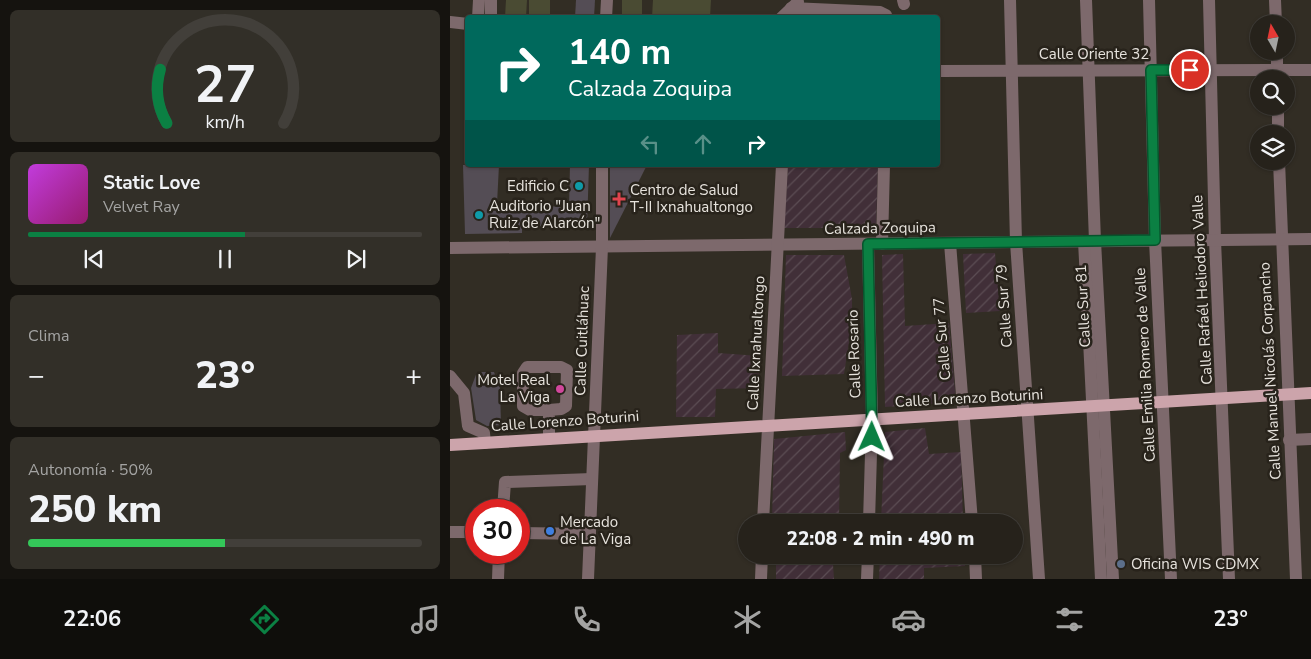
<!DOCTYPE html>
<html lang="es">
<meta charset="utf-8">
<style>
body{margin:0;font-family:"Nunito Sans",sans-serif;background:#322f28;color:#f1f3f6;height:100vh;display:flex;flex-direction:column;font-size:19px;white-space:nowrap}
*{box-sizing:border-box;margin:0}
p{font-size:16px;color:#a4a4a3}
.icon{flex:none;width:28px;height:28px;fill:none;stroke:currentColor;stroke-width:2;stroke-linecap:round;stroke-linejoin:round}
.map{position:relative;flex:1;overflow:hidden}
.details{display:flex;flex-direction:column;gap:10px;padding:10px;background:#15130f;width:450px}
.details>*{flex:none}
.guide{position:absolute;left:15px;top:15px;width:475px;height:152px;border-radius:5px;box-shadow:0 1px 4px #0004,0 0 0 1px #423f3a;background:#00695c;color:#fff;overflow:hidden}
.needle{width:32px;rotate:351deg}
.buttons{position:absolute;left:800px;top:15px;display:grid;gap:10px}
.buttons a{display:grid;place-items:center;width:45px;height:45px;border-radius:50%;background:#26221b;box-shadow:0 1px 4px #0004,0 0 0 1px #423f3a;font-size:25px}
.speed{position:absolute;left:15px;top:499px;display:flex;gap:10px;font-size:25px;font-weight:700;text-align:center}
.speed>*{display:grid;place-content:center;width:65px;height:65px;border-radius:50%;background:#26221b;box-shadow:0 1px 4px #0004,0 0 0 1px #423f3a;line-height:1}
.speed .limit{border:8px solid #d22;background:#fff;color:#111}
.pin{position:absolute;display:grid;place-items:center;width:42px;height:42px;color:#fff;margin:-21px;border:2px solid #fff;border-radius:50%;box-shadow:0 1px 5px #0007}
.me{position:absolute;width:55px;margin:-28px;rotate:1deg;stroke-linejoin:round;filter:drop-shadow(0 0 4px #0008)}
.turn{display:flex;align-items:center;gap:18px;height:105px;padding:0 20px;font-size:22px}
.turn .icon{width:65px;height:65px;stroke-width:2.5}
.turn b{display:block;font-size:35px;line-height:42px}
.lanes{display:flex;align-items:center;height:48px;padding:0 20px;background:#0003;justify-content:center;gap:25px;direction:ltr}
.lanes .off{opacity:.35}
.big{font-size:38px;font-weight:800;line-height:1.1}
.details .card{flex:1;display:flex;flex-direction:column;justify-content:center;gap:8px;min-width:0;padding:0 18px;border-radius:8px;background:#322f28}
.details .dial{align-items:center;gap:0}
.dial svg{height:130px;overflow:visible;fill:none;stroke:#423f3a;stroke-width:7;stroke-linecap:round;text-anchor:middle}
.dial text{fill:#f1f3f6;stroke:none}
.song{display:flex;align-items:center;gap:15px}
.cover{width:60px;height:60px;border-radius:8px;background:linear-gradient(135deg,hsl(290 70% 55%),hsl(320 70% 35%))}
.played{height:5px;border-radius:2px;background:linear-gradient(90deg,#0b8043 55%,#423f3a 55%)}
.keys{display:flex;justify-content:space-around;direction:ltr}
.heat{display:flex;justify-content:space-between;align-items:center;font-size:28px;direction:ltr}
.charge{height:8px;border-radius:4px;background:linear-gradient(90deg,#34c759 50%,#423f3a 0)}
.trip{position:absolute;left:288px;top:514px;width:285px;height:50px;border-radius:25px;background:#26221b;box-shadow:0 1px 4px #0004,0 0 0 1px #423f3a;font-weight:800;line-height:50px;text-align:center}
.menu{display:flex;height:80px;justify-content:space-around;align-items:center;background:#0f0e0b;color:#a4a4a3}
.menu .icon{width:35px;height:35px}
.menu .active{color:#0b8043}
.menu b{font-size:22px;color:#f1f3f6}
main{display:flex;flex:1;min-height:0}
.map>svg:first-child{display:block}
.industrial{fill:url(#industrial-furrows)}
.park{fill:#4a4b33}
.building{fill:#544d55}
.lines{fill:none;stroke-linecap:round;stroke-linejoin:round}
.minor{stroke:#7d696c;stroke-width:12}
.major{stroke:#cca4ab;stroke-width:12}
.route-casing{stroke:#07532c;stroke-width:12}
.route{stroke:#0b8043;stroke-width:9}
.culture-dot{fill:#0f9aa8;stroke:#28231b;stroke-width:2}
.health-dot{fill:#e0444e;stroke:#28231b;stroke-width:2}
.hotel-dot{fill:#d1479c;stroke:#28231b;stroke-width:2}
.shop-dot{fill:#3f7fe0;stroke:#28231b;stroke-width:2}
.service-dot{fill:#5c6f8a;stroke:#28231b;stroke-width:2}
.labels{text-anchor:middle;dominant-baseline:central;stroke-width:5;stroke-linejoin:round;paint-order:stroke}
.street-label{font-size:15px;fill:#e7e3dd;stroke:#28231b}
.poi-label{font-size:15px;fill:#e7e3dd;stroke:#28231b;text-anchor:start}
</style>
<main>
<section class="details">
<div class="card dial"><svg viewBox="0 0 100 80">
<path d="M14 69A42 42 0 1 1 86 69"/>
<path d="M14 69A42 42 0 0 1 10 36" stroke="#0b8043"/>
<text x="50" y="56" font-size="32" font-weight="700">27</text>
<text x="50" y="72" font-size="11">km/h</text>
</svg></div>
<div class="card">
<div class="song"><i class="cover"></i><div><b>Static Love</b><p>Velvet Ray</p></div></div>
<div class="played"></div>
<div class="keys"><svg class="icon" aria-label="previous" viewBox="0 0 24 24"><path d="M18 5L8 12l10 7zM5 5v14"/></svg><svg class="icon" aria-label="pause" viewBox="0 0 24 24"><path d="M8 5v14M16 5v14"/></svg><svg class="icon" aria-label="next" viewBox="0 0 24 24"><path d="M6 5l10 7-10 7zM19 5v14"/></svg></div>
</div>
<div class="card"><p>Clima</p>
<div class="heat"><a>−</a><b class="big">23°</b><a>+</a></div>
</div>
<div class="card"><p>Autonomía · 50%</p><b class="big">250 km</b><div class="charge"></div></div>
</section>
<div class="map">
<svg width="861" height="579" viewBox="0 0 861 579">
<defs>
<pattern id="industrial-furrows" width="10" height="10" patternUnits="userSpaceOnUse" patternTransform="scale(1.25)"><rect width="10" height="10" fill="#412f38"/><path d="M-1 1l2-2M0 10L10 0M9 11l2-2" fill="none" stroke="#5c4d54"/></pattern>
</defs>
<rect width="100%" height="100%" fill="#322d24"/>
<!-- industrial -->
<g class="industrial">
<path d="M338,165h90l-2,63h-92z"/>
<path d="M545,253l5,58 -34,2 -3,-59z"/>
<path d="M453,254l2,72 44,-3 7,79 -71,5 -3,-152z"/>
<path d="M336,255h58l8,44v24l-8,51 -62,2z"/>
<path d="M268,333v20l42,3 -1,32 -43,1 -1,28h-39l1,-82z"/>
<path d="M475,428l4,26 32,-2 2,70h-82l4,-90z"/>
<path d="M395,432l1,18 -6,3 -1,69h18h-85l2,-83z"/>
<path d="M430,555h84l1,11 -41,2v11h-45z"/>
<path d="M326,562l57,2 1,15h-58z"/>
</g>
<!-- park -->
<g class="park">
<path d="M56,0h21l-1,17h-21z"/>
<rect x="79" y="0" width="21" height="17"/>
<rect x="172" y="0" width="20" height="17"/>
<path d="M203,0h58l-1,17h-58z"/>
</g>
<!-- building -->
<g class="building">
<path d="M126,0h19l-1,18h-19z"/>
<path d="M13,165h36l-2,39 72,3 1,-42h19l-2,62 -65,-1v7l-57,1z"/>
<path d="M160,165h37l-37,73z"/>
<path d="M27,372h17l6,16 1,37 -14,1 -11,-6 -5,-32z"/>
</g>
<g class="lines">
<!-- minor -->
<g class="minor">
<path d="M41,0v18"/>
<path d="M453,0l1,4"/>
<path d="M560,0l6,242 23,337"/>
<path d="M636,0l9,241 18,338"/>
<path d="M699,0l6,240 16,339"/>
<path d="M759,0l6,240 14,339"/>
<path d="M825,0l1,24"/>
<path d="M341,8l89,4 6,3v3"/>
<path d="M28,18l1,-18"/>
<path d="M156,18l1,-18"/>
<path d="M331,18l17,-16"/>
<path d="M0,22l18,2"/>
<path d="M827,51v28"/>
<path d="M488,71l373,-1"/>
<path d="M828,106v28"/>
<path d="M829,161l17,418"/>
<path d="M634,241l17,338"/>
<path d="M500,243l22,279"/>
<path d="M418,244l4,175 -3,103"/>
<path d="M432,244l2,-79"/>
<path d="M0,248l861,-9"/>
<path d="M0,376l14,17 4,33 16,7 1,10"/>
<path d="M99,410l12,-1 5,-3 1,-36 -6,-3h-34l-4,6v33l7,4h19v29"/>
<path d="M839,440l22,-1"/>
<path d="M53,510l2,-28 87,-3"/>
<path d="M313,522l19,-357"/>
<path d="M0,532h26"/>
<path d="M69,533l71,1"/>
<path d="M525,555l1,24"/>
<path d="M312,559h106"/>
<path d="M48,579l1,-27"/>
<path d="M138,579l14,-332v-82"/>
<path d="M311,579l1,-24"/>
<path d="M417,579l1,-24"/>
</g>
<!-- major -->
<path class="major" d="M0,445l861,-52"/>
</g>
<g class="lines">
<defs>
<path id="route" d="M422,437l-4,-193 287,-4 -4,-170h39"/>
</defs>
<!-- route casing -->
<use href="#route" class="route-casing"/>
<!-- route -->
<use href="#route" class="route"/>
</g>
<!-- markers -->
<g class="culture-dot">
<circle cx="129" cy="186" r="5"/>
<circle cx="29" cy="215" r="5"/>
</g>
<path class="health-dot" d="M166.5 191.5h5v5h5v5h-5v5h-5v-5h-5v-5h5z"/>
<circle class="hotel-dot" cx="110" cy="389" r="5"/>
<circle class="shop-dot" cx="100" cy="531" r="5"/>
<circle class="service-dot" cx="671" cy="564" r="5"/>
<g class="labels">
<!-- street labels -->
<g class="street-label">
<text x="644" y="54">Calle Oriente 32</text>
<text transform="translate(430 228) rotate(-1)">Calzada Zoquipa</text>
<text transform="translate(752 290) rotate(-93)">Calle Rafaél Heliodoro Valle</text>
<text transform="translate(554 306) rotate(-94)">Calle Sur 79</text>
<text transform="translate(633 306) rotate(-93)">Calle Sur 81</text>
<text transform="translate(492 339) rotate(-95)">Calle Sur 77</text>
<text transform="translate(132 341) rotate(-88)">Calle Cuitláhuac</text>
<text transform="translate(306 343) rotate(-87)">Calle Ixnahualtongo</text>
<text transform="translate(404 354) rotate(-92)">Calle Rosario</text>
<text transform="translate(695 365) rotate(-93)">Calle Emilia Romero de Valle</text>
<text transform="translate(820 371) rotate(-93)">Calle Manuel Nicolás Corpancho</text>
<text transform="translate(519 398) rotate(-3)">Calle Lorenzo Boturini</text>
<text transform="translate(115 421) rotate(-4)">Calle Lorenzo Boturini</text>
</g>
<!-- poi labels -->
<g class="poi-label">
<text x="119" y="186" text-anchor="end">Edificio C</text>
<text x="180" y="190">Centro de Salud<tspan x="180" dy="17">T-II Ixnahualtongo</tspan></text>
<text x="39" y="206">Auditorio "Juan<tspan x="39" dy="17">Ruiz de Alarcón"</tspan></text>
<text x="100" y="380" text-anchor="end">Motel Real<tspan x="100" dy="17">La Viga</tspan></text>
<text x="110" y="522">Mercado<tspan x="110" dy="17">de La Viga</tspan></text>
<text x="681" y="564">Oficina WIS CDMX</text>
</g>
</g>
</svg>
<div class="buttons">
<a><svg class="needle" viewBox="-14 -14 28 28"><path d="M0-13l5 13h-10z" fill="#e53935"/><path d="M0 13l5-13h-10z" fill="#a4a4a3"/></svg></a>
<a><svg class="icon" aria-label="search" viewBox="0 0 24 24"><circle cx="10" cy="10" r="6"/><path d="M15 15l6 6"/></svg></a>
<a><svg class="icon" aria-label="layers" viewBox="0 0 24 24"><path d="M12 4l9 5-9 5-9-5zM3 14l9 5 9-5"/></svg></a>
</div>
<div class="speed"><div class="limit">30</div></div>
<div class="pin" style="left:740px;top:70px;background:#d93025"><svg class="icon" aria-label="arrive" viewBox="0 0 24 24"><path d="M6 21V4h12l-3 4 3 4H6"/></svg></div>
<svg class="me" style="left:422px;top:437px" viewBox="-20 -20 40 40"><path d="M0-17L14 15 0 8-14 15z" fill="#0b8043" stroke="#fff" stroke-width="4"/></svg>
<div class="trip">22:08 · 2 min · 490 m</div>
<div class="guide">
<div class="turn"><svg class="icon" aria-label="right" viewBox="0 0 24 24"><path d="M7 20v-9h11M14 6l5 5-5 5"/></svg><div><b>140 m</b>Calzada Zoquipa</div></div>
<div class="lanes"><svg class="icon off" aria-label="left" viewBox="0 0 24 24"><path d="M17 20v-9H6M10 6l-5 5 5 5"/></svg><svg class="icon off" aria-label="ahead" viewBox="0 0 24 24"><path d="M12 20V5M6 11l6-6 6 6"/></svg><svg class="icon" aria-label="right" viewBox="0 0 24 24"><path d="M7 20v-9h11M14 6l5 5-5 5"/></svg></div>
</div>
</div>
</main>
<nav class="menu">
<b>22:06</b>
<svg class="icon active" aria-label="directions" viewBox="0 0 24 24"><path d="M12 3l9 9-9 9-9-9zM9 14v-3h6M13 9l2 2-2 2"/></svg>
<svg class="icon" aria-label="music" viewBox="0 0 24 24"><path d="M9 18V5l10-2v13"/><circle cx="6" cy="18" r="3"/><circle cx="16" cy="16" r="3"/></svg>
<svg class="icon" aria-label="phone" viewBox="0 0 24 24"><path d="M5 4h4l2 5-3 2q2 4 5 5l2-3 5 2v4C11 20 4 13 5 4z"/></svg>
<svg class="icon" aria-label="climate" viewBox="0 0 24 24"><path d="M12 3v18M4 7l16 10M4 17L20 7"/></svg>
<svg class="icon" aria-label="car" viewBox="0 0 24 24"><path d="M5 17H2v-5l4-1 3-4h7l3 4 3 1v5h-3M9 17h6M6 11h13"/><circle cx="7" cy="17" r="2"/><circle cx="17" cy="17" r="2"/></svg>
<svg class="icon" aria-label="filters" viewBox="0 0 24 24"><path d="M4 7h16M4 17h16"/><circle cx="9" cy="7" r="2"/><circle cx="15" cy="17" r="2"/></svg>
<b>23°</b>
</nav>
